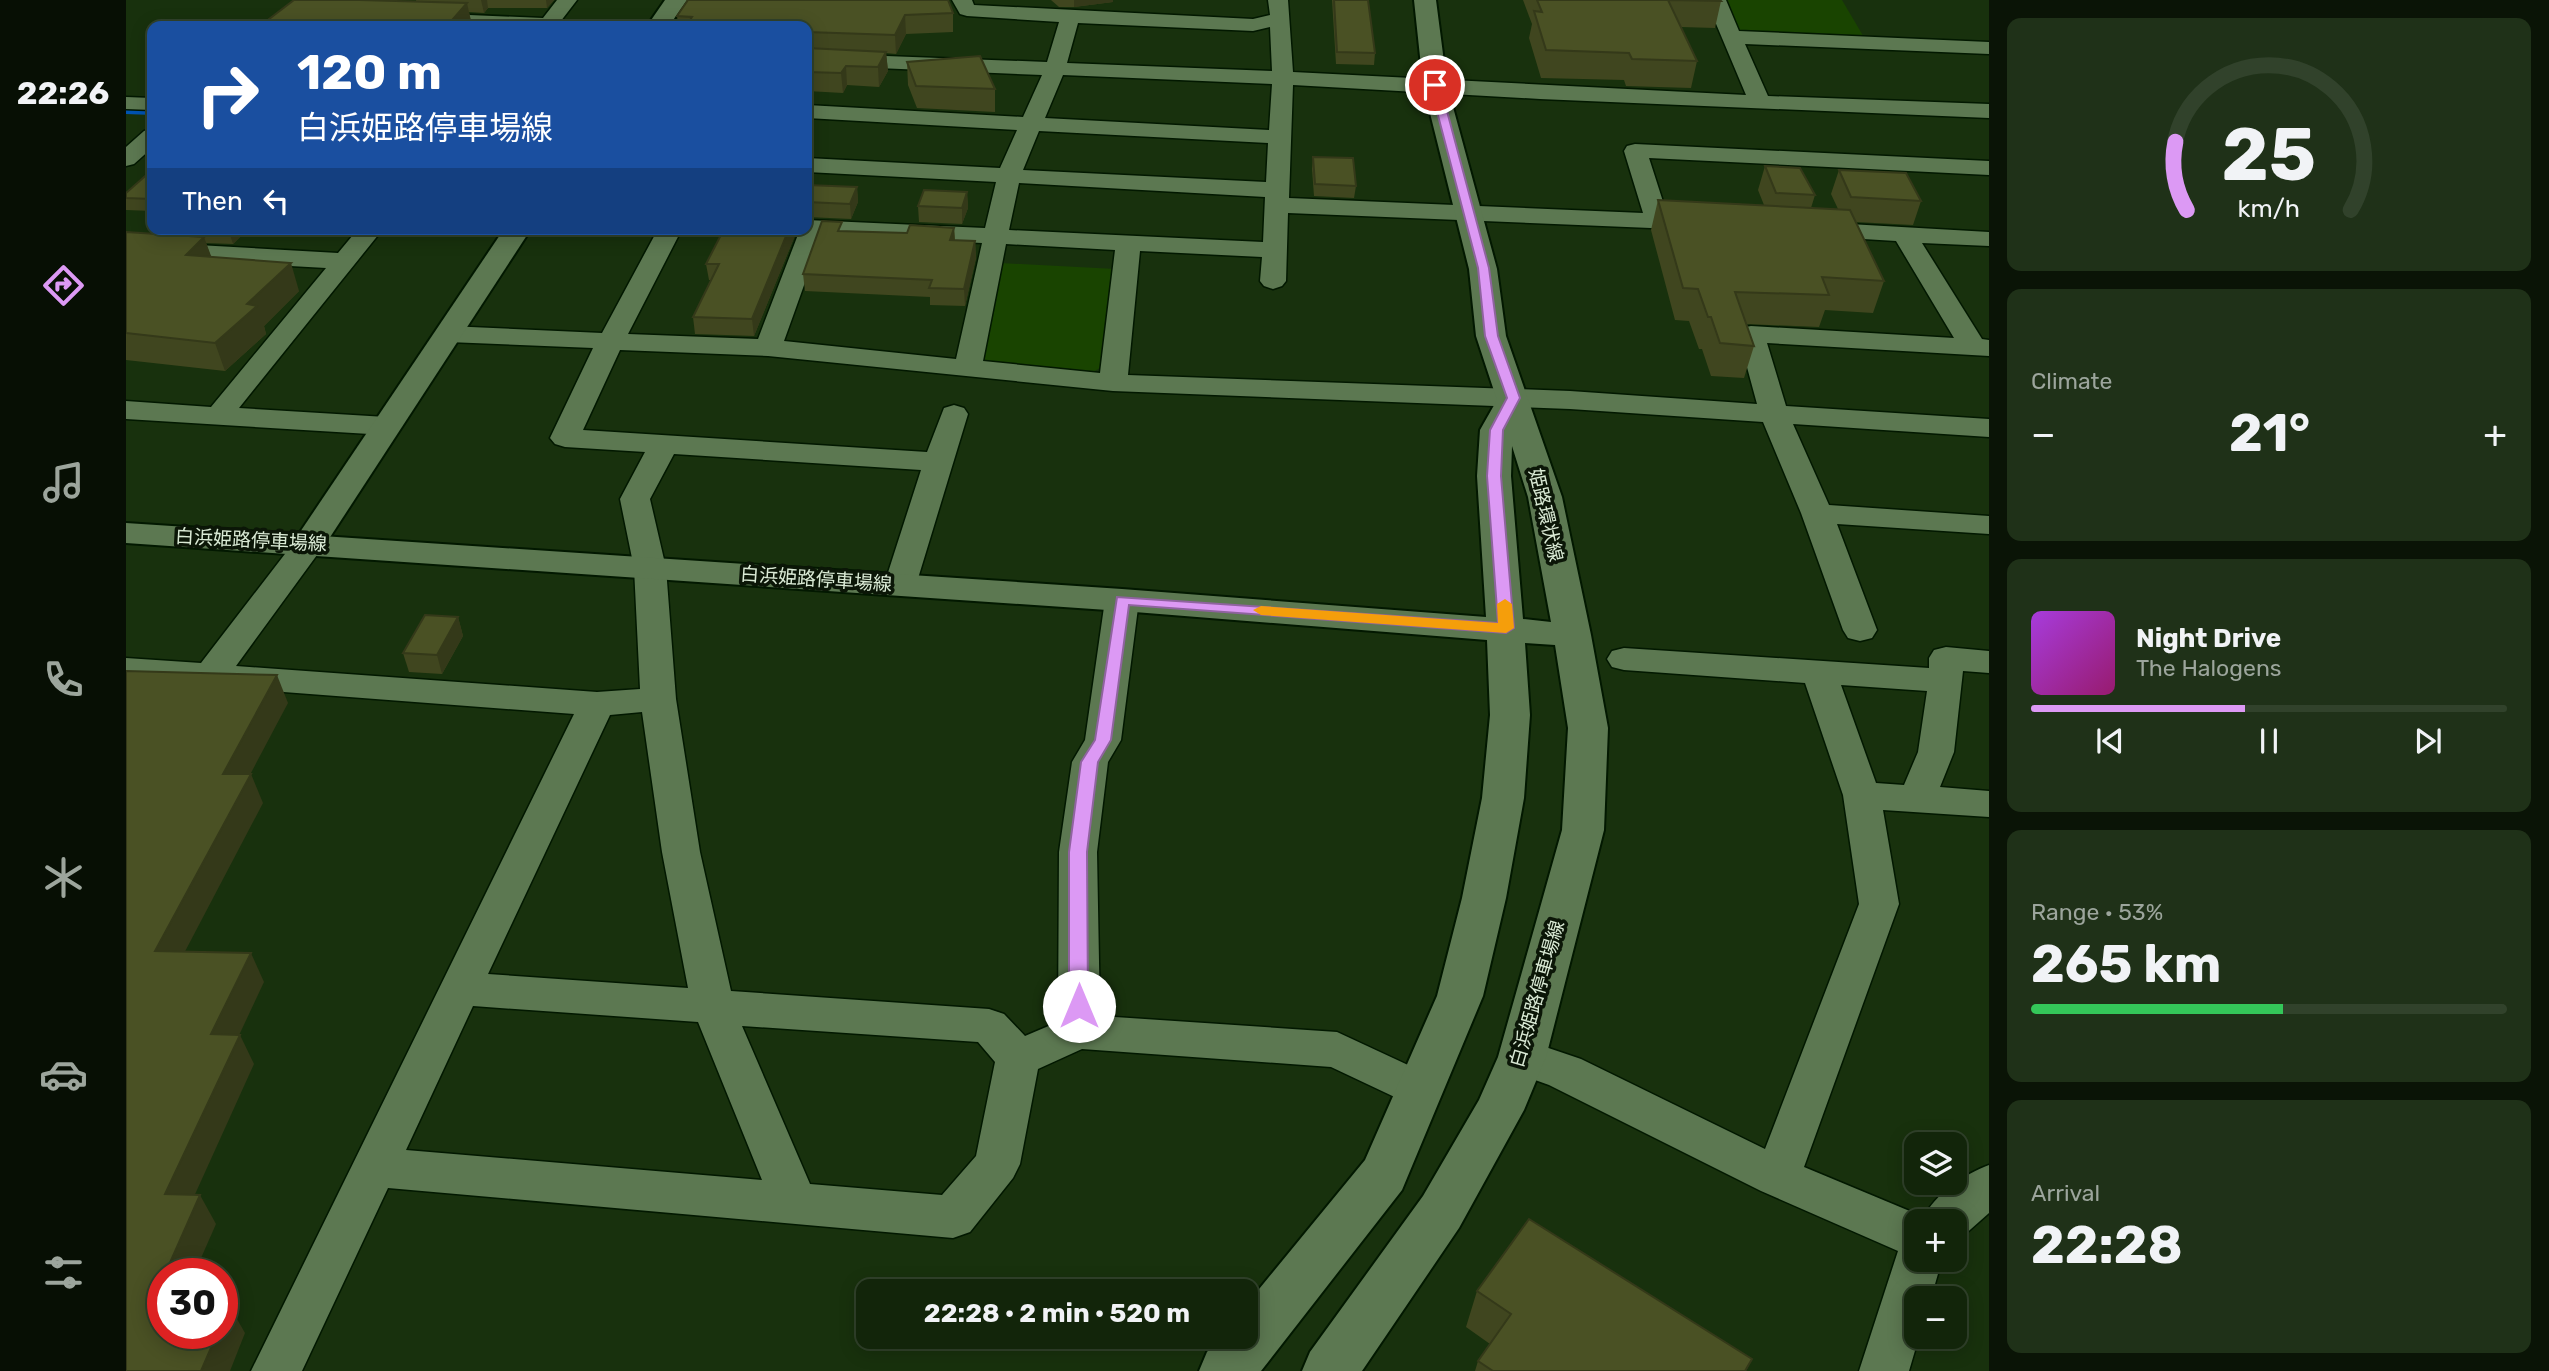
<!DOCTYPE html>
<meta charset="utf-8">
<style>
body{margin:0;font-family:Rubik,"Noto Sans JP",sans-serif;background:#1f3118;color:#f1f3f6;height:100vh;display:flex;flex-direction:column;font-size:26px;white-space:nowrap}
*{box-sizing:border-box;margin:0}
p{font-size:23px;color:#9ca59c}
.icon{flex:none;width:38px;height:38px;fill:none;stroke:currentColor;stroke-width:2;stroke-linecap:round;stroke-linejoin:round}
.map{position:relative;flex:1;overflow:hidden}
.panel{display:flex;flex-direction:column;gap:18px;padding:18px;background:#0a1406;width:560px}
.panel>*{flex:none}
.top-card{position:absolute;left:21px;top:21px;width:665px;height:214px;border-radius:14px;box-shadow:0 4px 18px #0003,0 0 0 2px #31422b;background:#1a4fa0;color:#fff;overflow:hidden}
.controls{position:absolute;left:1778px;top:1132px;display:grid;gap:14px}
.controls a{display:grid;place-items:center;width:63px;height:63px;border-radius:14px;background:#12250a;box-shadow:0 4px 18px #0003,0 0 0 2px #31422b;font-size:35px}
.speed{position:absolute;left:21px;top:1258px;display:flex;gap:14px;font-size:35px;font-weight:700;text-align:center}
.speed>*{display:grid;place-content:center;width:91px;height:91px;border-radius:50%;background:#12250a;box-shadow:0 4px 18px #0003,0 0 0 2px #31422b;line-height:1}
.speed .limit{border:10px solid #d22;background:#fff;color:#111}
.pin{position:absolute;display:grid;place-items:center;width:60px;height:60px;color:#fff;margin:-30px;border:4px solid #fff;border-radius:50%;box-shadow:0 2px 7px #0007}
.me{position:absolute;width:77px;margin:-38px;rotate:0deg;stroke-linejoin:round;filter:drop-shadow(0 0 5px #0008)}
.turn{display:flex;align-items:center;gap:24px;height:147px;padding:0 35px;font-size:32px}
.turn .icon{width:91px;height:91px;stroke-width:2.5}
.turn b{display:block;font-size:49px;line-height:60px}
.then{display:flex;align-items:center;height:66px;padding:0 35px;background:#0003;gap:14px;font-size:26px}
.big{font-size:52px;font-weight:700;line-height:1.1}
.panel .widget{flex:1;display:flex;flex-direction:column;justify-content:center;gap:10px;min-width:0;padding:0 24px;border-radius:14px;background:#1f3118}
.panel .dial{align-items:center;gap:0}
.dial svg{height:182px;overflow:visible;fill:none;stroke:#31422b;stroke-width:7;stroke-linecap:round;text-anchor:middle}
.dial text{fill:#f1f3f6;stroke:none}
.song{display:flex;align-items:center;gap:21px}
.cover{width:84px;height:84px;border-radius:10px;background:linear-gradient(135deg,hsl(280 70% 55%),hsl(320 70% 35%))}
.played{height:7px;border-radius:4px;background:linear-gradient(90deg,#dc99f4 45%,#31422b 45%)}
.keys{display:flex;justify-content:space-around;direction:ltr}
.heat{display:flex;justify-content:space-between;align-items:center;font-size:38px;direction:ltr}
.charge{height:10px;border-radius:5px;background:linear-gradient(90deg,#34c759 53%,#31422b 0)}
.trip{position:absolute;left:730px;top:1279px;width:402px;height:70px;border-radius:14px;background:#12250a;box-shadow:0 4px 18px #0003,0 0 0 2px #31422b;font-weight:700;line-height:70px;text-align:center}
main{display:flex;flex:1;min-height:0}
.tab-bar{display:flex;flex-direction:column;width:126px;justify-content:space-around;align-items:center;background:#070f04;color:#9ca59c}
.tab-bar .icon{width:49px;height:49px}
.tab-bar .on{color:#dc99f4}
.tab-bar b{font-size:32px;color:#f1f3f6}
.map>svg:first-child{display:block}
.green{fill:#194400}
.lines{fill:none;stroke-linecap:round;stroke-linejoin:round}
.stream{stroke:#0053b2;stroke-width:6}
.minor-casing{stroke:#021800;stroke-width:3}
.tertiary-casing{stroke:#021800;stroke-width:4}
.secondary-casing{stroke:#021800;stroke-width:4}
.minor{fill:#5c7851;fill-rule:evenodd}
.tertiary{fill:#5c7851;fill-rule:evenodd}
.secondary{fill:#5c7851;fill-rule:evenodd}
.wall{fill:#40461f}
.shaded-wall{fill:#343919}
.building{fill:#4a5124;stroke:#343919;stroke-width:2}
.route{fill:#dc99f4;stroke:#8f639f;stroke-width:2}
.slow{fill:#f59e0b}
.labels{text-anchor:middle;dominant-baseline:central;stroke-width:7;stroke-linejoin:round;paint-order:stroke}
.street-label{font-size:19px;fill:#daead5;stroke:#0b1607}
</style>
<main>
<nav class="tab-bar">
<b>22:26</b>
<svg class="icon on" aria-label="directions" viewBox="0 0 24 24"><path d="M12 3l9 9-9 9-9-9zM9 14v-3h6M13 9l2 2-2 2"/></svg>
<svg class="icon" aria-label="music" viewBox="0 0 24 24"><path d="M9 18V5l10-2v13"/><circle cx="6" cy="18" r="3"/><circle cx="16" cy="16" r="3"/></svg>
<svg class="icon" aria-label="phone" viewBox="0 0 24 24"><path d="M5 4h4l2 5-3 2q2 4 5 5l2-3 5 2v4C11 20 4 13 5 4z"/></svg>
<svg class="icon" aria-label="climate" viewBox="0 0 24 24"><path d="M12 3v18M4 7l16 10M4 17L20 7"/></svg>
<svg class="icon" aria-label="car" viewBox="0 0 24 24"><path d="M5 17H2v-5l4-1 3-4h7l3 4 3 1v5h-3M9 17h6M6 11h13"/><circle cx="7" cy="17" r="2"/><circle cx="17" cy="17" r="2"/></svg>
<svg class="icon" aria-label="filters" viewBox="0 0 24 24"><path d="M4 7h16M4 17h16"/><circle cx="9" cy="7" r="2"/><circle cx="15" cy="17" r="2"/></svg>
</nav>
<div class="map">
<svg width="1863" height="1371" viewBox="0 0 1863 1371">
<rect width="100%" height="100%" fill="#18310d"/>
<!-- green -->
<g class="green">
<path d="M1598,0h118l23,39 -116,-5 -10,-3z"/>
<path d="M874,263l116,6 -16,99 -13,7 -101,-12 -10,-6z"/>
</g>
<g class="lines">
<!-- stream -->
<path class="stream" d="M0,111l26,1"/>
<defs>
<g id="minor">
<path d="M431,0h20l-20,26 -134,-1 -7,-2 -3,-4 3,-4 7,-2 120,5z"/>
<path d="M826,0h20l2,5 279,14 17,-4 -2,-15h20l5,72 453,23 -40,-95h20l13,31 250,11v12l-244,-10 23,52 221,8v14l-449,-19 -247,-14 -4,113 354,15 -19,-62 3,-5 8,-2 354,17v14l-340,-17 18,56 41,4 3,5 -3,5 -9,2 -411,-17 -2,68 -4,5 -9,3 -9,-3 -4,-5 2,-24 -122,-6 -12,124 442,16 187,13 -19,-70 3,-6 10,-2 203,12 -58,-97 -82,-5 -9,-2 -3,-5 3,-5 9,-2 175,10v14l-67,-3 60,96 7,1v16l-222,-13 19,63 203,13v18l-196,-13 36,81 160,11v18l-152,-10 40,106 -5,8 -12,3 -12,-3 -5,-8 -42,-117 -38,-91 -193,-13 -457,-18 -345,-35 -148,-6 -37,80 344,22 17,-44 10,-3 10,3 4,6 -52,171 -4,7 -12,3 -12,-3 -4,-7 37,-115 -247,-16 -24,45 16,69 10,131 24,153 31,139 258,18 15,5 21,22 33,-14 1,-170 13,-90 13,-22 20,-140 5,-7 12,-3 12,3 5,7 -18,140 -13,22 -11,90 3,164 237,16 99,46 6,13 -6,13 -16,5 -89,-42 -249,-18 -44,20 -18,95 -7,14 -43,54 -17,6 -565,-50 -86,183h-51l323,-657 -448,-34v-22l75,5 97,-126 11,-3 11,3 5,7 -89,122 361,26 43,-3 -6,-121 -14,-69 25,-47 -80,-5 -10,-3 -5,-6 43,-90 -145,-6 -10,-2 -3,-6 3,-6 10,-2 154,7 56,-104h24l-54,105 130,5 41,-107 -3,-3h11v-9l178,8 11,-46 -189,-10v-14l193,10 17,-38 -210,-12v-13l216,12 19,-42 -235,-10v-12l240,9 12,-40 -92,-6 -7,-2zM952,23l175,8 17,-4 2,44 -205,-8zM937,75l209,9 -3,46 -224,-12zM913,131l229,12 -2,39 -243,-12zM893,183l246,14 -2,45 -254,-12zM696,235l160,8 -26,116 -172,-18zM880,244l109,6 -15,123 -117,-12zM516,712l20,140 26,136 -200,-14 122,-259zM347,1006l225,16 64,158 -356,-30zM616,1026l236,16 17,20 -19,94 -34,39 -132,-11z"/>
<path d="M0,97l26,1v12l-26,-1z"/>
<path d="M26,129v19l-18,16 -8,2v-19l18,-16z"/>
<path d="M232,229h25l-144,179 147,9 10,3 5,6 -5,6 -10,3 -260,-16v-18l85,6 115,-139 -200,-11v-16l212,12z"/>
<path d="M1820,647l43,4v22l-26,-2 -9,81 -14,35 49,4v26l-106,-7 16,94 -95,263 120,50c10,-22 42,-44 65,-52v48l-27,24 -7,2v-17h-39v38h26l-11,38h-15v39h3l-10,34h-50l39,-120 -137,-60 -212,-106 -42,-15 -7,-13 7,-13 15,-5 59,20 184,90 94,-245 -16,-109 -38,-112 -181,-13 -12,-3 -5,-8 5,-8 12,-3 305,20v-10l5,-8zM1715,685l86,6 -9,61 -14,33 -28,-2z"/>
</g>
<g id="tertiary">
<path d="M539,0h22l-18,26h-22z"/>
<path d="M378,229h27l-210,322 -12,3 -12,-3 -5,-7z"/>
</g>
<path id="secondary" d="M1288,0h22l11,85 50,184 9,67 56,161 29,138 17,93 -4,102 -58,227 -22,53 -65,118 -97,143h-60l8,-19 113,-156 56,-96 19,-43 64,-227 6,-102 -13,-83 -30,-2 5,72 -6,83 -18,100 -23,98 -81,194 -141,181h-62l8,-19 13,-15h26v-32l119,-145 72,-164 25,-98 20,-100 8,-83 -3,-75 -365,-29 -996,-68v-20l996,66 364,28 -9,-141 3,-46 17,-30 -21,-64 -7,-67 -46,-184zM1386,446l16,51 23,125 -28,-3 -12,-143z"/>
</defs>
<!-- minor casing -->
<use href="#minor" class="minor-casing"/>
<!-- tertiary casing -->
<use href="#tertiary" class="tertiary-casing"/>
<!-- secondary casing -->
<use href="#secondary" class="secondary-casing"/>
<!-- minor -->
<use href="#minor" class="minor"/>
<!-- tertiary -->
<use href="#tertiary" class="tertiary"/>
<!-- secondary -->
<use href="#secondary" class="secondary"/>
</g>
<!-- wall -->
<g class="wall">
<path d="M290,0h138l-7,8h-59l-4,5 -15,-1 3,14h-212l156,-24z"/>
<path d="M925,0h62v2l-39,5h-15z"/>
<path d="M1206,0h36l7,53 -1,12 -38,-1z"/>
<path d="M1397,0h197l1,1 -6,27 -34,-1 16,34 -6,27 -65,-2 -2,-6 -83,-2 -12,-40 3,-14z"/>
<path d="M827,13v19l-47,2 -10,20 -10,-1 2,18 -9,16 -32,-2 -4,8 -36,-2v-65h-128l-2,-10z"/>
<path d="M781,62l88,27v23l-78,-4 -9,-23z"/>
<path d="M1187,157l43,29 -2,12 -40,-2 -2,-27z"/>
<path d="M1639,166l50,29 -4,13 27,1 -7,-15 8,-24 82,31 -8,24 -57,-3 28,59 -11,32 -48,-3 -6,17 -73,-3 8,22 -10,32 -33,-2 -9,-27h-3l-10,-28 -14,-1 -24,-90 7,-30 106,5 -6,-15z"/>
<path d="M26,170v41l-26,-1v-17z"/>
<path d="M681,185l50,2 1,15 -7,17 -44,-2v2z"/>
<path d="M841,192l1,16 -6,16 -43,-2 -1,-16z"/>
<path d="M828,228l1,12 20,1 1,17 -11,48 -35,-1v-8l-125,-6 -2,-17 40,-42 64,1z"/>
<path d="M69,229h53l-15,15 -27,-1 5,14 88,34 -35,35 2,8 -41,37 -99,-11v-128l72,5z"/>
<path d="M670,233l-42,103 -59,-2 -2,-17 18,-37h-2l-3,-16z"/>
<path d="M332,617l5,19 -21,38 -33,-2 -6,-19z"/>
<path d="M1351,1291l275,68 -6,12h-271l3,-10 12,-17 -24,-17z"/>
</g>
<!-- shaded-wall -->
<g class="shaded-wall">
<path d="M355,0h6l1,8 -4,5z"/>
<path d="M420,0h8l-7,8z"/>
<path d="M948,0h39v2l-39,5z"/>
<path d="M341,3l5,23h-25z"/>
<path d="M779,15l1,19 -10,20 -1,-19z"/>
<path d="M760,52l2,19 -9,16 -1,-20z"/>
<path d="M720,66l1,19 -4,8 -2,-20z"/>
<path d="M731,187l1,15 -7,17 -1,-15z"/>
<path d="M841,192l1,16 -6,16v-16z"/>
<path d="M828,228l1,16 -5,-4z"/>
<path d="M102,229h20l-15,15z"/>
<path d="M663,229h7v4l-42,103 -2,-17z"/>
<path d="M78,237l10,27 -28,-9z"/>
<path d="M849,241l1,17 -11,48 -1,-17z"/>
<path d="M165,263l8,28 -35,35 2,8 -41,37 -10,-28 32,-39z"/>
<path d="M332,617l5,19 -21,38 -5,-19z"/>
<path d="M151,675l11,28 -53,100 -12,-29z"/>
<path d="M125,774l12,29 -93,177 -15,-29z"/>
<path d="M125,953l13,29 -38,81 -15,-29z"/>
<path d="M114,1035l14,29 -72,159 -17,-29z"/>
<path d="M74,1195l16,29 -22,50h-29z"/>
<path d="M37,1279v41l-11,-17z"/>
<path d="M103,1305l16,28 -15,38h-29l16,-37h5v-13z"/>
</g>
<!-- building -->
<g class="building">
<path d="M168,0h66l107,3 -20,23h-187z"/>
<path d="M562,0h260l5,13 -48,2 -10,20 -88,-3v-6h-97l2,-2 -24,-1 4,-6 -15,-1z"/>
<path d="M1208,0h34l7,53 -38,-1z"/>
<path d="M1411,0h183l1,1 -53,-1 29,61 -65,-2 -3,-6 -83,-3 -12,-39 8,1z"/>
<path d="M681,48l79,4 -8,15 -32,-1 -5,7 -34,-1z"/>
<path d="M854,56l15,33 -79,-3 -9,-24z"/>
<path d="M1187,157l40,1 3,28 -41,-2z"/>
<path d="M1639,166l35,2 15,27 -39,-2z"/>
<path d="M26,170v29l-26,-1v-5z"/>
<path d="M1713,170l67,3 15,28 -70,-4z"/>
<path d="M681,185l50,2 -7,17 -43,-2z"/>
<path d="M798,190l43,2 -5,16 -44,-2z"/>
<path d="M1532,200l192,10 34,71 -62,-4 7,18 -94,-3 19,54 -34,-3 -9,-26h-3l-10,-28 -15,-1z"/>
<path d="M696,221l20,1 -4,9 69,2 3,-8 44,3 -4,12 25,1 -11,48 -35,-1 3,-8 -129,-6z"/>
<path d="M598,229h65l-37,90 -59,-2 26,-53h-13z"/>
<path d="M0,232l78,5 -18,18 105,8 -44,41 10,2 -42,37 -89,-10z"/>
<path d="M299,615l33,2 -21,38 -34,-2z"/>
<path d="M0,671l151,4 -54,99h28l-96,177 96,2 -40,81 29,1 -75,159 35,1 -35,79h-2v5l-11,24h11v31h54l-16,37h-75z"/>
<path d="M1403,1219l223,140 -7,12h-252l-15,-10 33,-47 -34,-23z"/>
<path d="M96,1305h7l-7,16z"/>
</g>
<!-- route -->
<path class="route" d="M1309,82l5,3 49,183 9,68 22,62 -17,32 -2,46 13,152 -8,5 -377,-28 -18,135 -13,22 -11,90 1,154 -2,6 -7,2 -7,-2 -3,-6v-154l12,-90 14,-22 22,-143 381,26 -11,-147 3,-46 17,-32 -22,-62 -7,-68 -48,-183z"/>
<!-- slow -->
<path class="slow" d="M1379,599l7,5 2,24 -8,5 -245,-18 -8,-5 8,-4 237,17 -1,-19z"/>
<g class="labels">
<!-- street labels -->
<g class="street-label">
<text transform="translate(1420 515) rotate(77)">姫路環状線</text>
<text transform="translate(125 540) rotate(3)">白浜姫路停車場線</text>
<text transform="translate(690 579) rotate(4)">白浜姫路停車場線</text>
<text transform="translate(1411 994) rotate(-74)">白浜姫路停車場線</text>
</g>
</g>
</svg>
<div class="controls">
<a><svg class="icon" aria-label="layers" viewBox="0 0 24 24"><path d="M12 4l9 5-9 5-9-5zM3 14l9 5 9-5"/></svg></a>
<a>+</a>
<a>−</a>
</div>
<div class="speed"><div class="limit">30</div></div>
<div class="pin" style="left:1309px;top:85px;background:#d93025"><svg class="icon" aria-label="arrive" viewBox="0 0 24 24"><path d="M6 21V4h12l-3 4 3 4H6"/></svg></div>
<svg class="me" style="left:953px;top:1006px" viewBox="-20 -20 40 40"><circle r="19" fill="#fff"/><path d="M0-13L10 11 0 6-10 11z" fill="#dc99f4"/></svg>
<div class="trip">22:28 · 2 min · 520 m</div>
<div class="top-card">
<div class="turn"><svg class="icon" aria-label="right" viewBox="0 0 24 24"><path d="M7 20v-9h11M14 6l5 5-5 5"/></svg><div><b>120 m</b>白浜姫路停車場線</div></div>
<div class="then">Then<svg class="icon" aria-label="left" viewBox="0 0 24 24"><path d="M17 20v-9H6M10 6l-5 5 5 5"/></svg></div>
</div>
</div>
<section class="panel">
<div class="widget dial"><svg viewBox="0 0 100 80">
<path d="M14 69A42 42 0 1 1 86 69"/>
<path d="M14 69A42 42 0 0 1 9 39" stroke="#dc99f4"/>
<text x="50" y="56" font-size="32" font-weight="700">25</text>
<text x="50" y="72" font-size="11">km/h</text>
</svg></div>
<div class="widget"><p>Climate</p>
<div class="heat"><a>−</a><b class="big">21°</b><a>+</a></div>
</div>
<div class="widget">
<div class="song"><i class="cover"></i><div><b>Night Drive</b><p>The Halogens</p></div></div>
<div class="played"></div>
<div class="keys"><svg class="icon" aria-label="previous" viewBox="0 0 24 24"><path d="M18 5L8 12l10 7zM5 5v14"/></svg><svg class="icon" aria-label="pause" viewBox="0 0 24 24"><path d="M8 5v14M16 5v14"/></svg><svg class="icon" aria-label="next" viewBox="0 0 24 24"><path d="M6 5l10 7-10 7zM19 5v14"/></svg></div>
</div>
<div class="widget"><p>Range · 53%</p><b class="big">265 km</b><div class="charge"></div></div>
<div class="widget"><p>Arrival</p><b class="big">22:28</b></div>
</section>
</main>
